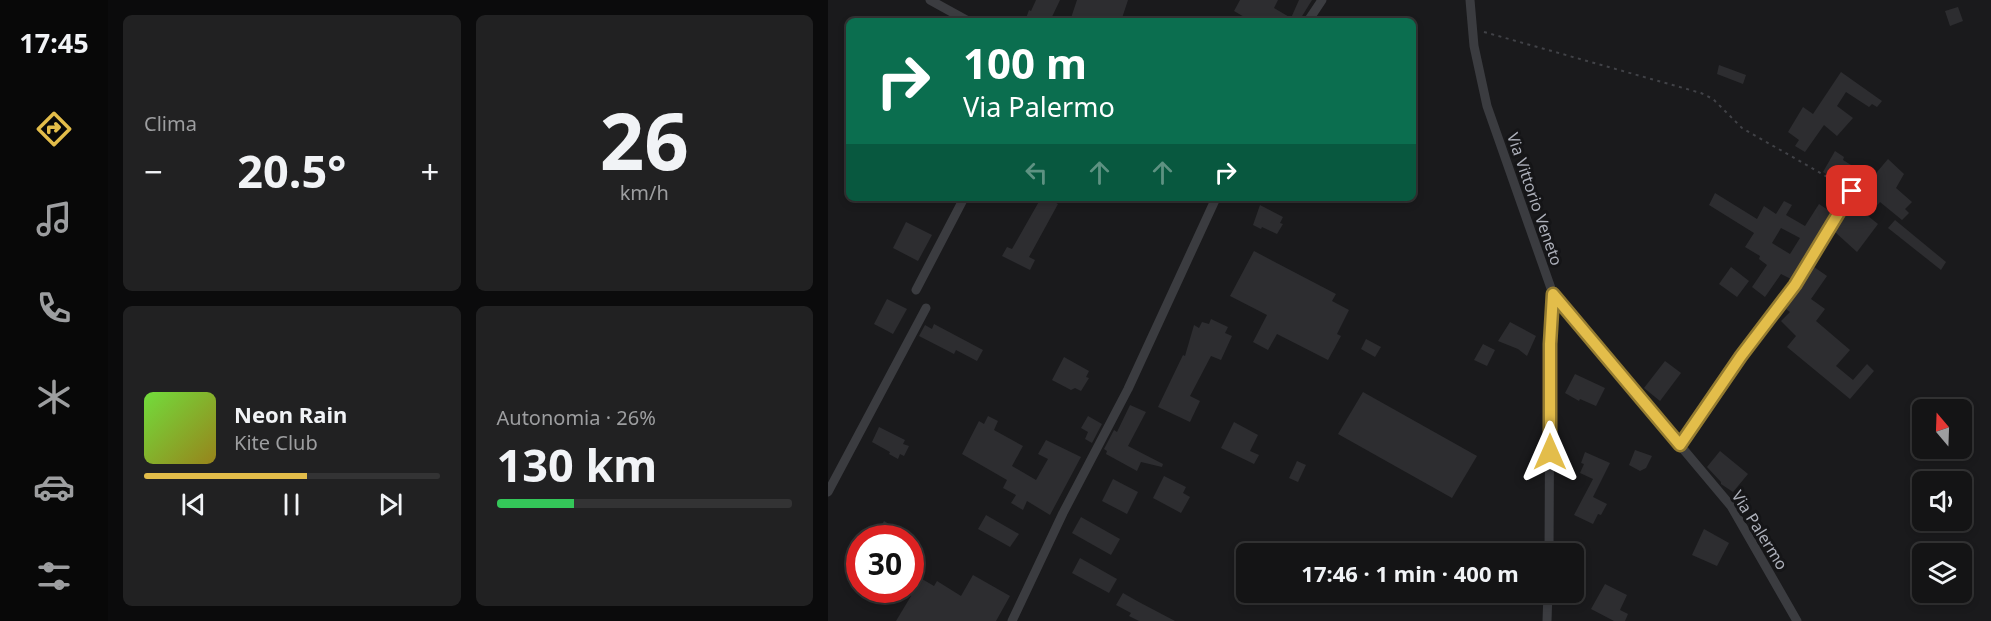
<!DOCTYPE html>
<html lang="it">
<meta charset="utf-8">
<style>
body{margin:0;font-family:"Noto Sans",sans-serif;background:#212122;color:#f1f3f6;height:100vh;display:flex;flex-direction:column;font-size:22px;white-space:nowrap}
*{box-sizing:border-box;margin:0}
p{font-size:20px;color:#9d9ea0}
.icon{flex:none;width:33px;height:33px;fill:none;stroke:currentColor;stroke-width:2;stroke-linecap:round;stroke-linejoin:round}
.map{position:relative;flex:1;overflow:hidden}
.details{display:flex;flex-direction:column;gap:15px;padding:15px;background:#0b0b0c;width:720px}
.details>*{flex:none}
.guide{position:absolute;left:18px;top:18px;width:570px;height:183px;border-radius:9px;box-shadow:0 3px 9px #0003,0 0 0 2px #333334;background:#0b6e4f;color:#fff;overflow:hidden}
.needle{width:39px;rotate:341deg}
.buttons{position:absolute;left:1084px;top:399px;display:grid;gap:12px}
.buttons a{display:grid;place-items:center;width:60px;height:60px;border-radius:9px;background:#141415;box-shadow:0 3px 9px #0003,0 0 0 2px #333334;font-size:30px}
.speed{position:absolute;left:18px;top:525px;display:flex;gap:12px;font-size:30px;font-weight:700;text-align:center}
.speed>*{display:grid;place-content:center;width:78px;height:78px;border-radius:50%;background:#141415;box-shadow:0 3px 9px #0003,0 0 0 2px #333334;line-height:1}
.speed .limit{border:9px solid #d22;background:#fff;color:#111}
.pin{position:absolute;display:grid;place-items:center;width:51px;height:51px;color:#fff;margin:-26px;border-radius:12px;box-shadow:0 3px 9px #0006}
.me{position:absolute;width:66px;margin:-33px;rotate:0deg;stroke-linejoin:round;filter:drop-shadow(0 0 4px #0008)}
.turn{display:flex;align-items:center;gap:21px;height:126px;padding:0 18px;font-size:27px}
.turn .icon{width:78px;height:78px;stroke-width:2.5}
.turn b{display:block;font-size:42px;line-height:51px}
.lanes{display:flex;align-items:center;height:57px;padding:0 18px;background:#0003;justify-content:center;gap:30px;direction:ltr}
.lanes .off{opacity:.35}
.big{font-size:45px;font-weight:700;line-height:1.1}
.details .card{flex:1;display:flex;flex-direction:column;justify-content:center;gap:9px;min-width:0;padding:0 21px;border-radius:9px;background:#212122}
.details .dial{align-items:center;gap:0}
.dial b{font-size:78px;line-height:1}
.song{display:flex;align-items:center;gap:18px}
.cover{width:72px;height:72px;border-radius:9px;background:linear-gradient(135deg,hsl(100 70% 55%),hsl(50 70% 35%))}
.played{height:6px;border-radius:3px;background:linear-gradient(90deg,#e3bd4a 55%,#333334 55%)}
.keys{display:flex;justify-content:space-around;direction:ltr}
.heat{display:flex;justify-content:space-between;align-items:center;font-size:33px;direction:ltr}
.charge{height:9px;border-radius:4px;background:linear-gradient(90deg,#34c759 26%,#333334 0)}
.details .tiles{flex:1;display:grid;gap:15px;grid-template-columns:repeat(2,1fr)}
.trip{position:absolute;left:408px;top:543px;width:348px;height:60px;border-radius:9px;background:#141415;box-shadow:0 3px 9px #0003,0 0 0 2px #333334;font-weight:700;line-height:60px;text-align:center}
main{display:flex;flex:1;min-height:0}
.menu{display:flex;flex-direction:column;width:108px;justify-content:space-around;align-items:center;background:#080808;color:#9d9ea0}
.menu .icon{width:42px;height:42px}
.menu .selected{color:#e3bd4a}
.menu b{font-size:27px;color:#f1f3f6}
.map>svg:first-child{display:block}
.building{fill:#2d2d30;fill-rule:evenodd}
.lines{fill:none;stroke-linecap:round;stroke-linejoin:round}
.path{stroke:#414247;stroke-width:2;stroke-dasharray:3 4.5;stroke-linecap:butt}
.minor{stroke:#3b3c40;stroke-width:9}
.route-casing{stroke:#947b30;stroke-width:15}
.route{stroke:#e3bd4a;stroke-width:10}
.labels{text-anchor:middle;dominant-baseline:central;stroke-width:6;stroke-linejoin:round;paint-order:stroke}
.street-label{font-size:16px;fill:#adb0ba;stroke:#151517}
</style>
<main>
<nav class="menu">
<b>17:45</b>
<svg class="icon selected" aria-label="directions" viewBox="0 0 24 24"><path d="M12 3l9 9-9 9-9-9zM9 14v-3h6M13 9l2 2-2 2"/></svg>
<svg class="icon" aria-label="music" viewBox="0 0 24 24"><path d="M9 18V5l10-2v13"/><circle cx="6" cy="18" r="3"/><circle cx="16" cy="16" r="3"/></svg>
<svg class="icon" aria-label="phone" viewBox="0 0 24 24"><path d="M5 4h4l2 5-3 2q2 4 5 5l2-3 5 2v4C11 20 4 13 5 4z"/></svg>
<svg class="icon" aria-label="climate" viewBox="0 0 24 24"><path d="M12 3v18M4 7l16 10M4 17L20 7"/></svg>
<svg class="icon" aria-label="car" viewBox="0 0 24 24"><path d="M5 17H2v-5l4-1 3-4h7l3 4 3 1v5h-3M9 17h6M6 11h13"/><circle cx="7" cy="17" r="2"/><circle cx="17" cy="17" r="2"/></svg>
<svg class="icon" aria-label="filters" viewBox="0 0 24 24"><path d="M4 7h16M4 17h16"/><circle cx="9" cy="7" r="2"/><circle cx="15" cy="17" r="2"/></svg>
</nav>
<section class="details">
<div class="tiles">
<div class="card"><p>Clima</p>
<div class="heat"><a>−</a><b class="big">20.5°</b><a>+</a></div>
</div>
<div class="card dial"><b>26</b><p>km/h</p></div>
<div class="card">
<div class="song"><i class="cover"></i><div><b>Neon Rain</b><p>Kite Club</p></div></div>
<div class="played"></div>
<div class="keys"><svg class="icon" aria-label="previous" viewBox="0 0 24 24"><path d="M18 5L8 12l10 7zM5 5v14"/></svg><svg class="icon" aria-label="pause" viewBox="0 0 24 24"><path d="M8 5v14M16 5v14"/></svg><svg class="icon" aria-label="next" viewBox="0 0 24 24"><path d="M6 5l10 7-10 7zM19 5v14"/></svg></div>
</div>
<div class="card"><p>Autonomia · 26%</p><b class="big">130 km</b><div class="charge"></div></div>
</div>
</section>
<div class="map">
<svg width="1163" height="621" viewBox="0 0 1163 621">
<rect width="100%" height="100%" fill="#1a1a1c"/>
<!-- building -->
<g class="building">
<path d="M208,0h24l-10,21h-25l4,-11 2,1z"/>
<path d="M249,0h51l-7,21h-14l-11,-3 -1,2 -10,-3 -2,4h-13z"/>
<path d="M412,0h38l-4,8 17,10 8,-18h13l-13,21h-36l-8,-5 -4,5 -17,-10z"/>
<path d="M1130,7l5,14 -13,5 -5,-15z"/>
<path d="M891,65l27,10 -3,9 -26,-10z"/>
<path d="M1013,72l41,29 -5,6 -5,-3 -3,3 -23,-15 -9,14 16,12 -16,18 -13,-11 -19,27 -10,-6 4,-6 -11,-8 15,-25 10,7z"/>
<path d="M1007,151l9,6 -1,3 29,18 16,-19 16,15 -8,14 16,14 -7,7 4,4 -7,7 -22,-18 -12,14 10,8 -21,28 -22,-20 8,-13 18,-22 -3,-3 7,-8 -22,-13 -5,8 -15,-9z"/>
<path d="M887,193l42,26 7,-13 12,8 8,-13 8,4 -6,10 19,11 14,-22 12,8 -40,67 -10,-5 -16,23 -13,-10 15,-22 -8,-6 1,-3 -15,-9 9,-14 -45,-28zM953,228l19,10 -10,16 -18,-11z"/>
<path d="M213,198h7l10,6 -29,53 6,3 -5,10 -28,-14 5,-9 5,2z"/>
<path d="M432,205l23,12 -3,6 3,1 -6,10 -15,-7 -1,2 -8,-4z"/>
<path d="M1067,220l51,42 -5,8 -53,-42z"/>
<path d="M78,222l26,13 -14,26 -25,-13z"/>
<path d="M426,251l82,43 -4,7 17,9 -12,24 4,2 -13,24 -51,-26 -9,16 -15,-8 14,-27 -37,-19z"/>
<path d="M903,267l18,14 -12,16 -18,-13z"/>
<path d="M986,267l13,9 -16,23 14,10 -9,12 34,29 -14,16 17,14 14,-16 7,7 -24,28 -63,-52 9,-11 -15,-15 9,-9 -4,-3z"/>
<path d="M59,299l20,10 -14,25 -19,-10z"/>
<path d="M383,319l17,8 -3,6 7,3 -11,24 -10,-4 -21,40 10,5 -10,21 -32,-15 25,-52 2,1 9,-31 5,3 3,-6 7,2z"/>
<path d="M682,322l26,14 -9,20 -9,-7 -20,-8z"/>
<path d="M106,324l49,26 -6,11 -21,-11 -2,4 -35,-18 6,-11 7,4z"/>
<path d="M538,339l15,8 -6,10 -14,-8z"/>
<path d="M655,344l12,6 -8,16 -13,-6z"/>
<path d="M236,357l25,14 -3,6 3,1 -8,13 -6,-3 -4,2 -19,-10z"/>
<path d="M837,361l16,12 -21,28 -16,-13z"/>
<path d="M747,374l30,14 -9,18 -16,-7 -1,2 -14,-8z"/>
<path d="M535,392l114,64 -25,42 -114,-64z"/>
<path d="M302,405l16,7 -18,34 35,18 -1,3 -21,-5 -4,9 -31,-17 1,-3 -3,-2 10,-19 3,2z"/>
<path d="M160,416l10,5 -4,9 29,16 -11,20 24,14 12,-21 -10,-5 8,-14 35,17 -31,58 -23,-14 -4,9 -12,-7 5,-8 -13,-7 4,-8 -45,-26 17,-33 5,3z"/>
<path d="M260,416l14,8 -10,19 -7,-4 3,-7 -7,-4z"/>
<path d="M406,422l24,13 -8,16 9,4 -5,9 -33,-16z"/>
<path d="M51,427l26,13 -2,4 6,2 -5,10 -4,-2 -2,5 -9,-5 1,-2 -18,-10z"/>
<path d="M807,450l17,6 -6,12 -6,3 -11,-6z"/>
<path d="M892,451l28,23 -15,18 -12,-8v-2l-14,-15z"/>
<path d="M757,452l25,11 -17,34 14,7 -6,11 -3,-1 -5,10 -19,-9 19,-36 -13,-6 4,-9 -3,-1z"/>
<path d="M469,461l9,4 -8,17 -9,-4z"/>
<path d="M336,476l22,11 -3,6 7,4 -9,16 -28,-15z"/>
<path d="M285,479l25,13 -11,22 -25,-13z"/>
<path d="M158,515l33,19 -9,13 -32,-18z"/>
<path d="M253,517l39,22 -9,16 -39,-22z"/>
<path d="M56,521l16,10 -4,7h-22z"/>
<path d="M876,529l25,14 -12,23 -25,-11z"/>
<path d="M252,558l37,21 -8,14 -37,-20z"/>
<path d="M82,572l24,14 3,-5 24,15 12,-21 37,21 -14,25h-100l15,-25z"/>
<path d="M777,584l22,11 -7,15 8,4 -3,7h-11l-23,-12z"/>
<path d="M295,593l14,8 38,20h-36l-10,-5 2,-3 -15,-8z"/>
</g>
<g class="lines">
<!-- path -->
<path class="path" d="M656,32l217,61 12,6 29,29 101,58"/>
<!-- minor -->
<g class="minor">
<path d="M102,0l38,21"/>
<path d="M642,0l4,46 13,60 66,188 -3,50 -1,210"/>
<path d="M480,21l14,-21"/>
<path d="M88,290l48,-92"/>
<path d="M725,294l178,212 66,115"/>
<path d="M852,445l61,-89 54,-71 57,-94"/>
<path d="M0,492l98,-184"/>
<path d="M184,621l51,-108 65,-124 88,-191"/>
<path d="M719,621l1,-29"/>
</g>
</g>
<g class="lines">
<defs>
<path id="route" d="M722,452v-108l3,-50 127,151 61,-89 54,-71 57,-94"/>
</defs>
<!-- route casing -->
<use href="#route" class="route-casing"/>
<!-- route -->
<use href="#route" class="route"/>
</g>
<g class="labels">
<!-- street labels -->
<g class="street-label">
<text transform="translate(707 199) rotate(71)">Via Vittorio Veneto</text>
<text transform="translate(932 530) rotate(58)">Via Palermo</text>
</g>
</g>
</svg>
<div class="buttons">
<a><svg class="needle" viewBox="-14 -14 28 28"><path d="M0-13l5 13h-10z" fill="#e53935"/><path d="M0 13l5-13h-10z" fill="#9d9ea0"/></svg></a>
<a><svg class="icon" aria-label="sound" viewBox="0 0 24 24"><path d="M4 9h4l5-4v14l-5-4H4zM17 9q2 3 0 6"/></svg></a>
<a><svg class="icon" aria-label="layers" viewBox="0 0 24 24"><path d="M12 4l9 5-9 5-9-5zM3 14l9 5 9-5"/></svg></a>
</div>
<div class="speed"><div class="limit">30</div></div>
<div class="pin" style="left:1024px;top:191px;background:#d93025"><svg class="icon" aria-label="arrive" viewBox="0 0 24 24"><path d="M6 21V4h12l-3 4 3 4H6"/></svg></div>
<svg class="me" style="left:722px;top:452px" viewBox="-20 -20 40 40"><path d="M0-17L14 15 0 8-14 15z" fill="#e3bd4a" stroke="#fff" stroke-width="4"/></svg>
<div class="trip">17:46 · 1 min · 400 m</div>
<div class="guide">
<div class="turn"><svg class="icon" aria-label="right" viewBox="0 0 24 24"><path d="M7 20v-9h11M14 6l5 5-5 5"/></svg><div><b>100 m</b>Via Palermo</div></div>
<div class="lanes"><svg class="icon off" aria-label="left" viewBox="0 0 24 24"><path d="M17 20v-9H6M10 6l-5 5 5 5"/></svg><svg class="icon off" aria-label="ahead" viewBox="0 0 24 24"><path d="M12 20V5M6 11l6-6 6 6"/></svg><svg class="icon off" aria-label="ahead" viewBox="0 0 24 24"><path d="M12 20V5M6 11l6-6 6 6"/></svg><svg class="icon" aria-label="right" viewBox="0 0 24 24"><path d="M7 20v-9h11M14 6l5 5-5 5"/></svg></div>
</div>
</div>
</main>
